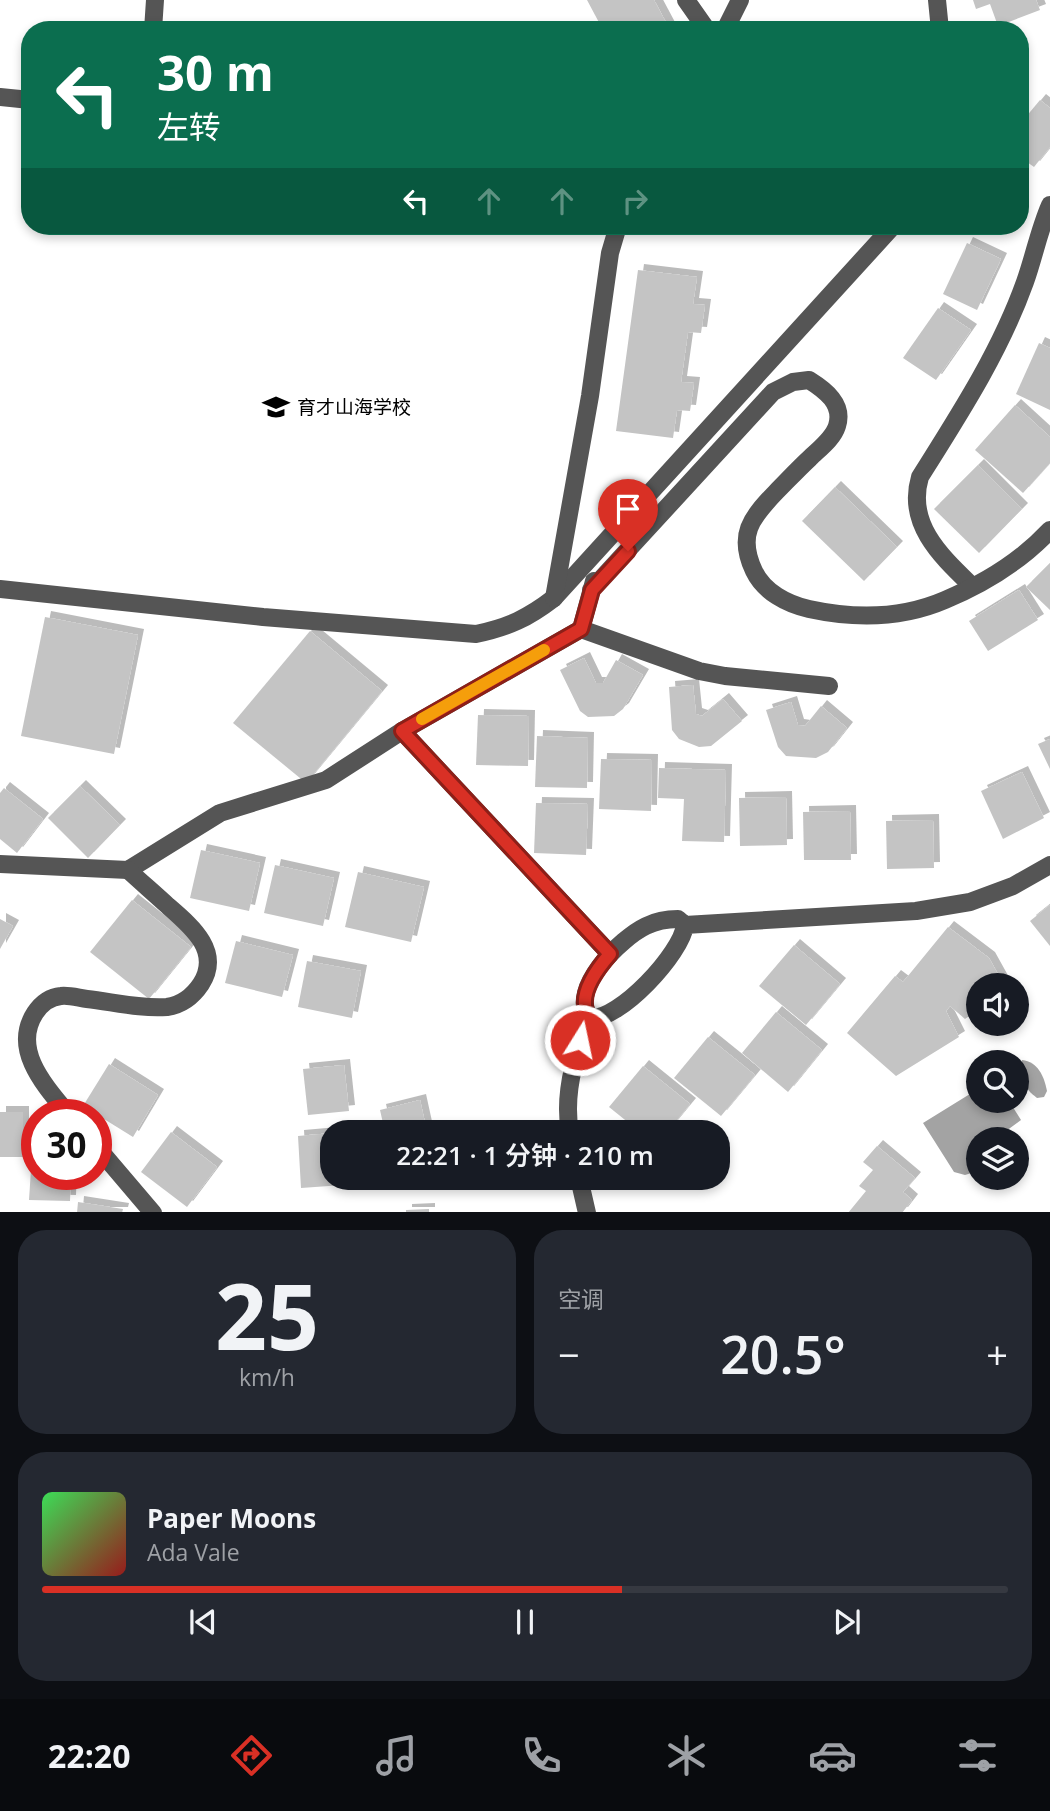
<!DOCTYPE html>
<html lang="zh">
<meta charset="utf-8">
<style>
body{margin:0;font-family:"Open Sans","Noto Sans SC",sans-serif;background:#242831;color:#f1f3f6;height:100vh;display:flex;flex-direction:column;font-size:26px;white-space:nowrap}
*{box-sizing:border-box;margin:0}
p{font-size:23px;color:#9ea1a6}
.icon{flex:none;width:38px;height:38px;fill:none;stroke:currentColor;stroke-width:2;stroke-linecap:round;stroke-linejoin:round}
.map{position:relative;height:1212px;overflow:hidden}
.sheet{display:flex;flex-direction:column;gap:18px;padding:18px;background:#0d0f14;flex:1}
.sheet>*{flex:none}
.guide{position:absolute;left:21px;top:21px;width:1008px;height:214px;border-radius:28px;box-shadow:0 4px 10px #0003;background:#0b6e4f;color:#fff;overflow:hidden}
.fabs{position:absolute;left:966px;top:973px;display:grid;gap:14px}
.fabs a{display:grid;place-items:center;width:63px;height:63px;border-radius:50%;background:#171b24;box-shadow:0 4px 10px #0003;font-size:35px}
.speed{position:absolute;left:21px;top:1099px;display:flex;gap:14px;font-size:35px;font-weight:700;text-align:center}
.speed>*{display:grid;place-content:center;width:91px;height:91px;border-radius:50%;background:#171b24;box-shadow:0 4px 10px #0003;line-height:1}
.speed .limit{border:10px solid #d22;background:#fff;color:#111}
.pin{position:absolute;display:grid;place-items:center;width:60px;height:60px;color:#fff;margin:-72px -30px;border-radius:50% 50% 50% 0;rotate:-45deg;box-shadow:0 0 7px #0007}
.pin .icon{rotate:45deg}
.me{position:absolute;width:77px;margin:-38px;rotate:10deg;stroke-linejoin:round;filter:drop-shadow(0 0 5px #0008)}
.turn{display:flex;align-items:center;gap:24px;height:147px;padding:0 21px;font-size:32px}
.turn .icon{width:91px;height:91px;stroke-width:2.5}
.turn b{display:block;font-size:49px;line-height:60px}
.lanes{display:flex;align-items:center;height:66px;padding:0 21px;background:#0003;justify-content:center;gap:35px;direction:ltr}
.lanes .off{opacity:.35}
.big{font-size:52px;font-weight:600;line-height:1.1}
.sheet .card{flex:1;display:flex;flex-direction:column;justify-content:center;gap:10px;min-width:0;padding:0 24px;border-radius:28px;background:#242831}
.sheet .dial{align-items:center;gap:0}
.dial b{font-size:91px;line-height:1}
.song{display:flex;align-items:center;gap:21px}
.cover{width:84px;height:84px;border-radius:10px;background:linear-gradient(135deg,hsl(130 70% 55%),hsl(0 70% 35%))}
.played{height:7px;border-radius:4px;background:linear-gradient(90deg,#d93025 60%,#363941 60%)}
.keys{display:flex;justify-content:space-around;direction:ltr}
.heat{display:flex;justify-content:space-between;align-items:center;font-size:38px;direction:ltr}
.sheet .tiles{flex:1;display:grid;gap:18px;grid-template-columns:1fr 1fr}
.card:last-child{grid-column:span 2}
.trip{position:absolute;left:320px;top:1120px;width:410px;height:70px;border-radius:28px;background:#171b24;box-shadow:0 4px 10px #0003;font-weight:600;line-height:70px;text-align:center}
.tab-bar{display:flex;height:112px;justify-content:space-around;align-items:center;background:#090b0e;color:#9ea1a6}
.tab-bar .icon{width:49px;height:49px}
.tab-bar .current{color:#d93025}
.tab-bar b{font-size:32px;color:#f1f3f6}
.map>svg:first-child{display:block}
.water{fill:#a3a3a3}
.building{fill:#c4c4c4;filter:url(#shadow)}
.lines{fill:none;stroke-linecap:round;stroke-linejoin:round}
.minor{stroke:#555;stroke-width:18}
.route-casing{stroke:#8d1f18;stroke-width:18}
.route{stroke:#d93025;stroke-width:12}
.slow{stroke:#f59e0b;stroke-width:12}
.labels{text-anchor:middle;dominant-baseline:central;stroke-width:5;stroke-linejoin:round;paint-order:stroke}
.poi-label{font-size:19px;fill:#000;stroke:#fff;text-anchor:start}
</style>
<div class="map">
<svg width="1050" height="1213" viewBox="0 0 1050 1213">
<defs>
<filter id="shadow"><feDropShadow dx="6" dy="-6" stdDeviation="0" flood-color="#0004"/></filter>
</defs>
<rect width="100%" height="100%" fill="#fff"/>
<!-- water -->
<g class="water">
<path d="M1022,1060c16,2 22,16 25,31l-3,6 -7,1c-13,-10 -21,-22 -15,-38z"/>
<path d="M978,1089v12h31l12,19 -26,19h-17v32l-13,4 -11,-3 -31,-49z"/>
</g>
<!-- building -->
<g class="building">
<path d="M587,0h67l16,30h-67z"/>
<path d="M973,0h63l4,10 -42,16 -8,-22 -14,5z"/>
<path d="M1040,100l10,8v39l-16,20 -14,-10v-33z"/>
<path d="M967,243l34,16 -24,51 -34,-16z"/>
<path d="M638,270l59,7 -4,27 12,1 -4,28 -13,-1 -7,50 13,1 -4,28 -13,-1 -4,28 -57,-7z"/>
<path d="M938,308l33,22 -35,50 -33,-22z"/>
<path d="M1039,343l11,5v62l-34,-16z"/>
<path d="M1015,405l35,32v26l-27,30 -48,-43z"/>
<path d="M978,465l44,44 -43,44 -45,-44z"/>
<path d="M835,487l62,60 -33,34 -62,-60z"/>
<path d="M1050,563v47l-24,-23z"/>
<path d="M1019,590l19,30 -50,31 -19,-30z"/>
<path d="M45,617l93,18 -24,119 -93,-18z"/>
<path d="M310,631l72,60 -76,92 -73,-60z"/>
<path d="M584,658l12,25h7l13,-23 27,15 -20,34 -9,7 -26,1 -8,-6 -20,-41z"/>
<path d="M693,685l3,29 6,2 21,-17 19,22 -31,25 -12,1 -20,-8 -7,-9 -3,-43z"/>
<path d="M791,702l7,23 7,1 16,-20 26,22 -19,24 -12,6 -30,-2 -8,-9 -12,-37z"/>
<path d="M478,715l51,1 -1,50 -52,-1z"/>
<path d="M537,736l51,2 -1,50 -52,-1z"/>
<path d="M1050,739v30l-12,-25z"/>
<path d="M601,759l51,1 -1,51 -52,-2z"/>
<path d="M659,768l67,2 -2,72 -42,-1 2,-42 -26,-1z"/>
<path d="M1022,772l22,46 -41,21 -22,-48z"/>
<path d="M80,786l40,39 -32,33 -40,-40z"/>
<path d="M4,788l39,31 -26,34 -17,-14v-46z"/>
<path d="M786,797l1,48 -47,1 -1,-48z"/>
<path d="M536,803l52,1 -2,51 -52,-2z"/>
<path d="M850,811l1,49h-47l-1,-48z"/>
<path d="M933,820l1,48 -47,1 -1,-48z"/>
<path d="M201,850l59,13 -11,48 -59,-13z"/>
<path d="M275,865l59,13 -11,48 -59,-13z"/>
<path d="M358,872l66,15 -13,55 -66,-15z"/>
<path d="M132,900l59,47 -42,52 -59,-47z"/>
<path d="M1050,905v41l-20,-25z"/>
<path d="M0,919l13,7 -13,23z"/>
<path d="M948,927l41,31 15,27h-26v25l-13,9 -15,-13 -4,5 13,26 -63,39 -49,-43 48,-57 8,6z"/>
<path d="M236,941l57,14 -11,42 -57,-14z"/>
<path d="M794,945l46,39 -34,41 -47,-39z"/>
<path d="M307,961l54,10 -9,47 -54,-11z"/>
<path d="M776,1012l46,38 -34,42 -46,-39z"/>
<path d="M708,1037l47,38 -34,41 -47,-38z"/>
<path d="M109,1064l49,31 -25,42 -50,-31z"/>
<path d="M344,1065l5,46 -41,4 -5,-46z"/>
<path d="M643,1066l47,38 -23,28h-27l-31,-25z"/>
<path d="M420,1100l7,32h-42l-5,-22z"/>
<rect x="0" y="1112" width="23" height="45"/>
<path d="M171,1132l46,35 -30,40 -46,-35z"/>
<path d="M332,1133v45h11v7l-42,3 -3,-52z"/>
<path d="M877,1146l38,32 -12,14 9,8 -10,13h-54l18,-22 -7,-5 14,-16 -10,-8z"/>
<path d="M32,1154h5v20h34l-1,27 -41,-1z"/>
<path d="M78,1202l45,7 -1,4h-45z"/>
<path d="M429,1209v4h-23v-3z"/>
</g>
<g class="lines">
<!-- minor -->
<g class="minor">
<path d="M686,0l21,30"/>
<path d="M937,0l3,30"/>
<path d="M153,30l2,-30"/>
<path d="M725,30l15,-30"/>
<path d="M0,97l30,3"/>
<path d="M972,586c-31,-30 -66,-62 -52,-109 39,-62 80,-125 105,-195 9,-25 14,-52 25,-77"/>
<path d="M0,589l263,28 213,17c33,-7 52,-16 78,-36l339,-372"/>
<path d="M591,590l182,-198 20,-10 16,-2c16,10 35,24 28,46 -4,13 -18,23 -27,32 -12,11 -23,23 -34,34 -25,26 -39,43 -22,79 10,21 33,33 55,38 46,10 92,10 136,-9 38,-16 77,-40 105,-70"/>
<path d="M554,598l36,-202 20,-143 8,-27"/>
<path d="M581,629l118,42 26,5 104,10"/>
<path d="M402,731l208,223"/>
<path d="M0,864l128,6 92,-57 106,-33 76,-49 179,-102 13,-48"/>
<path d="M685,925c-3,28 -66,96 -95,93 -22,-29 31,-80 56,-92 10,-5 21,-7 32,-7l7,6 231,-14 54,-9 43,-16 37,-21"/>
<path d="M69,1115c-23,-28 -58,-65 -34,-102 6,-9 15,-16 26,-17 8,-1 18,2 26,3 26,3 54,10 80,8 14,-2 26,-11 34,-23 21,-33 -10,-58 -33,-78 -13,-12 -27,-24 -40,-36"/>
<path d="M570,1132c-7,-38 5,-79 20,-114"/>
<path d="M96,1146l57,67"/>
<path d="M579,1178l8,35"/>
</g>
</g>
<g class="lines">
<defs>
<path id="route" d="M580,1040l10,-22c-15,-20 7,-49 20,-64l-208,-223 179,-102 11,-39 36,-39"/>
</defs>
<!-- route casing -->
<use href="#route" class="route-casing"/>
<!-- route -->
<use href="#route" class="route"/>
<!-- slow -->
<path class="slow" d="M422,719l122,-69"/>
</g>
<!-- icons -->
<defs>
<symbol id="school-bare" viewBox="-9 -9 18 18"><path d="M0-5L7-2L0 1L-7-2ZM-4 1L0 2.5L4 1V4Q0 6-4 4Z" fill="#000" stroke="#fff" stroke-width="2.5" paint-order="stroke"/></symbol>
</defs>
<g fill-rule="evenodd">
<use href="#school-bare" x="257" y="388" width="38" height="38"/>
</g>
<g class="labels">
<!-- poi labels -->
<g class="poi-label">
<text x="297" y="407">育才山海学校</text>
</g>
</g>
</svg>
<div class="fabs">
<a><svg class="icon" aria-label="sound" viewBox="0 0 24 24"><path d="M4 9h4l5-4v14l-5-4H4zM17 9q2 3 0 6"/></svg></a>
<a><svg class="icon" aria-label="search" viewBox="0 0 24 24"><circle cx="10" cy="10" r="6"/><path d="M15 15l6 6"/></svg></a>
<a><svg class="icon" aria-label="layers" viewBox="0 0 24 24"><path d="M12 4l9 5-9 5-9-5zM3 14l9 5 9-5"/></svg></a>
</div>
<div class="speed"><div class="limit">30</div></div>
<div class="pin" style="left:628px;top:551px;background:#d93025"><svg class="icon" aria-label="arrive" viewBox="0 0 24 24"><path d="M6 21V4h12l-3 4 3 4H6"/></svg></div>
<svg class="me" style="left:580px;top:1040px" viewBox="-20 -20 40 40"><circle r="17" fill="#d93025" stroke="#fff" stroke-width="3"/><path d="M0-11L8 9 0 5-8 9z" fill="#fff"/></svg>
<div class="trip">22:21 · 1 分钟 · 210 m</div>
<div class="guide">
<div class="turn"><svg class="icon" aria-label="left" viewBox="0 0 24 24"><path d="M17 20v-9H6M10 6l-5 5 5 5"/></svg><div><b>30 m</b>左转</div></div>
<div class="lanes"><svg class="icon" aria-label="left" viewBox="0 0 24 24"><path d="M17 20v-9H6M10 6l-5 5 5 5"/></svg><svg class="icon off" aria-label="ahead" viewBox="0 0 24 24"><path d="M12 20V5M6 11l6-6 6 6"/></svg><svg class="icon off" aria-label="ahead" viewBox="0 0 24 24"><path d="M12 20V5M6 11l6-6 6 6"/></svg><svg class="icon off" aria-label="right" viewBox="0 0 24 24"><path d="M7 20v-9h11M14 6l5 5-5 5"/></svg></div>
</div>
</div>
<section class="sheet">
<div class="tiles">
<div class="card dial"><b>25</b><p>km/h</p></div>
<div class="card"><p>空调</p>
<div class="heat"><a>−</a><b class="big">20.5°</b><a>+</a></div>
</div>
<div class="card">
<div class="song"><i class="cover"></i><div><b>Paper Moons</b><p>Ada Vale</p></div></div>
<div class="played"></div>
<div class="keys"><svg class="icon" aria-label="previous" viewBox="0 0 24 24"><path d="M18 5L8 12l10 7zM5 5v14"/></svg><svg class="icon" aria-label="pause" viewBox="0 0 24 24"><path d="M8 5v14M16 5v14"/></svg><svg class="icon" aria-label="next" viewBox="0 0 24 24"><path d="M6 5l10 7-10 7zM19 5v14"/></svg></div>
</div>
</div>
</section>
<nav class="tab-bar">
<b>22:20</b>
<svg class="icon current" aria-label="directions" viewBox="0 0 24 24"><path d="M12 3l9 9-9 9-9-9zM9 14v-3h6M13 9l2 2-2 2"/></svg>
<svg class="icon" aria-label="music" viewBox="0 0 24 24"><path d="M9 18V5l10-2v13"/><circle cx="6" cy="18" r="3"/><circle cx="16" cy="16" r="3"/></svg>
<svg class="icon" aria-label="phone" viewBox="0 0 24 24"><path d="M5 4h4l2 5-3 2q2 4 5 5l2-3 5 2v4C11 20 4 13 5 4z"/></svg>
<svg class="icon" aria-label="climate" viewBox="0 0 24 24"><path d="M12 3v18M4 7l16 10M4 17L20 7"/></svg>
<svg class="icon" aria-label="car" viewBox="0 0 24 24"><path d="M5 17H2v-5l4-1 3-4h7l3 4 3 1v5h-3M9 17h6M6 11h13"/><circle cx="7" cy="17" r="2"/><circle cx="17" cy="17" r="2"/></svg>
<svg class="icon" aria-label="filters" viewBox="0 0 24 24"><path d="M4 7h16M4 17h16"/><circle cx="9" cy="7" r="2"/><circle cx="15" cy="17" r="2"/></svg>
</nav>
